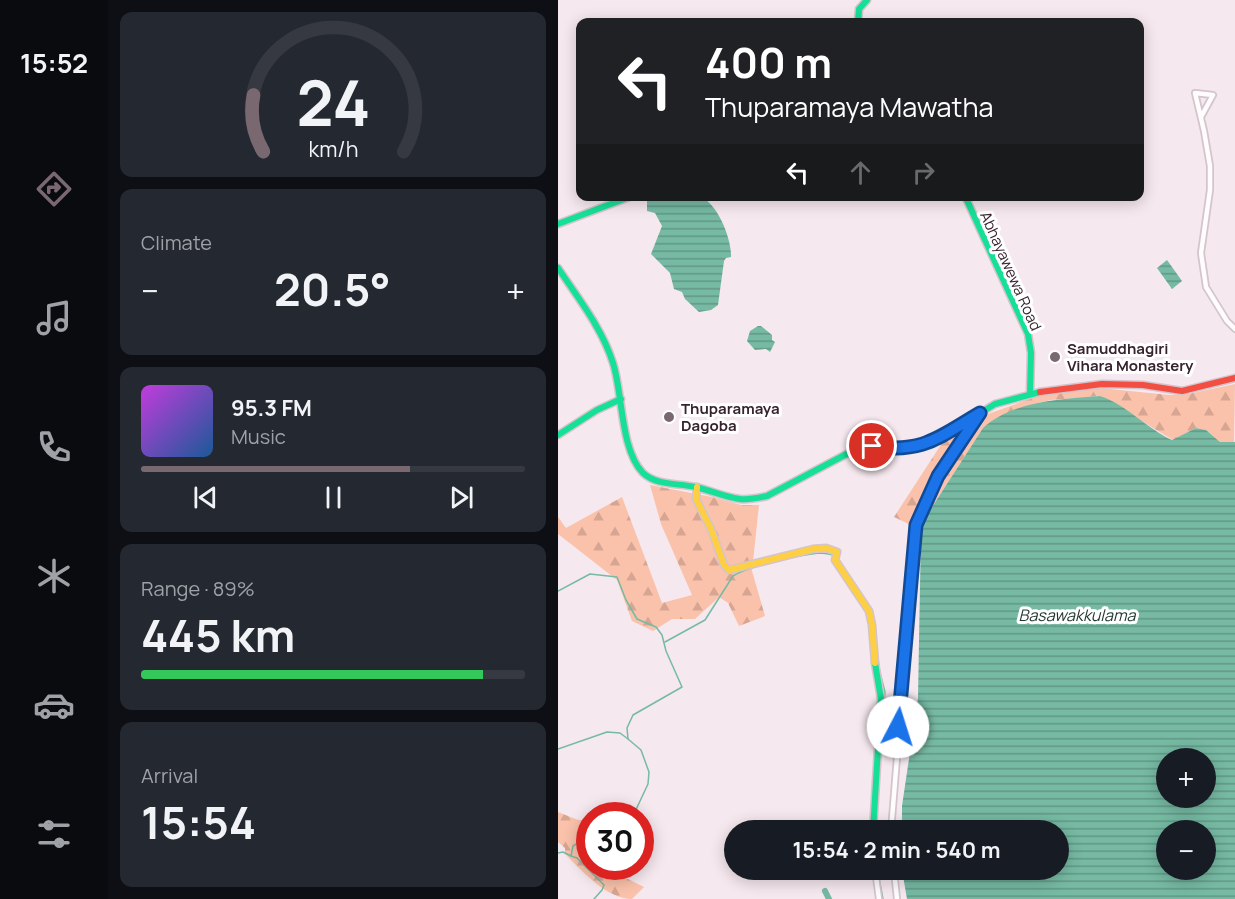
<!DOCTYPE html>
<meta charset="utf-8">
<style>
body{margin:0;font-family:Manrope,sans-serif;background:#242831;color:#f1f3f6;height:100vh;display:flex;flex-direction:column;font-size:22px;white-space:nowrap}
*{box-sizing:border-box;margin:0}
p{font-size:20px;color:#9ea1a6}
.icon{flex:none;width:33px;height:33px;fill:none;stroke:currentColor;stroke-width:2;stroke-linecap:round;stroke-linejoin:round}
.map{position:relative;flex:1;overflow:hidden}
.side{display:flex;flex-direction:column;gap:12px;padding:12px;background:#0d0f14;width:450px}
.side>*{flex:none}
.top-card{position:absolute;left:18px;top:18px;width:568px;height:183px;border-radius:12px;box-shadow:0 3px 15px #0003;background:#202124;color:#fff;overflow:hidden}
.buttons{position:absolute;left:598px;top:748px;display:grid;gap:12px}
.buttons a{display:grid;place-items:center;width:60px;height:60px;border-radius:50%;background:#171b24;box-shadow:0 3px 15px #0003;font-size:30px}
.speed{position:absolute;left:18px;top:802px;display:flex;gap:12px;font-size:30px;font-weight:700;text-align:center}
.speed>*{display:grid;place-content:center;width:78px;height:78px;border-radius:50%;background:#171b24;box-shadow:0 3px 15px #0003;line-height:1}
.speed .limit{border:9px solid #d22;background:#fff;color:#111}
.pin{position:absolute;display:grid;place-items:center;width:51px;height:51px;color:#fff;margin:-26px;border:3px solid #fff;border-radius:50%;box-shadow:0 2px 6px #0007}
.me{position:absolute;width:66px;margin:-33px;rotate:5deg;stroke-linejoin:round;filter:drop-shadow(0 0 4px #0008)}
.turn{display:flex;align-items:center;gap:21px;height:126px;padding:0 30px;font-size:27px}
.turn .icon{width:78px;height:78px;stroke-width:2.5}
.turn b{display:block;font-size:42px;line-height:51px}
.lanes{display:flex;align-items:center;height:57px;padding:0 30px;background:#0003;justify-content:center;gap:30px;direction:ltr}
.lanes .off{opacity:.35}
.big{font-size:45px;font-weight:700;line-height:1.1}
.side .widget{flex:1;display:flex;flex-direction:column;justify-content:center;gap:9px;min-width:0;padding:0 21px;border-radius:12px;background:#242831}
.side .dial{align-items:center;gap:0}
.dial svg{height:156px;overflow:visible;fill:none;stroke:#363941;stroke-width:7;stroke-linecap:round;text-anchor:middle}
.dial text{fill:#f1f3f6;stroke:none}
.song{display:flex;align-items:center;gap:18px}
.cover{width:72px;height:72px;border-radius:9px;background:linear-gradient(135deg,hsl(290 70% 55%),hsl(210 70% 35%))}
.played{height:6px;border-radius:3px;background:linear-gradient(90deg,#7a6871 70%,#363941 70%)}
.keys{display:flex;justify-content:space-around;direction:ltr}
.heat{display:flex;justify-content:space-between;align-items:center;font-size:33px;direction:ltr}
.charge{height:9px;border-radius:4px;background:linear-gradient(90deg,#34c759 89%,#363941 0)}
.trip{position:absolute;left:166px;top:820px;width:345px;height:60px;border-radius:30px;background:#171b24;box-shadow:0 3px 15px #0003;font-weight:700;line-height:60px;text-align:center}
main{display:flex;flex:1;min-height:0}
.dock{display:flex;flex-direction:column;width:108px;justify-content:space-around;align-items:center;background:#090b0e;color:#9ea1a6}
.dock .icon{width:42px;height:42px}
.dock .selected{color:#7a6871}
.dock b{font-size:27px;color:#f1f3f6}
.map>svg:first-child{display:block}
.forest{fill:url(#forest-firs)}
.water{fill:url(#water-rules);fill-rule:evenodd}
.lines{fill:none;stroke-linecap:round;stroke-linejoin:round}
.stream{stroke:#76baa3;stroke-width:1.5}
.canal{stroke:#76baa3;stroke-width:6}
.street-casing{stroke:#d4c4cc;stroke-width:8}
.fast-casing{stroke:#d4c4cc;stroke-width:9}
.slow-casing{stroke:#d4c4cc;stroke-width:9}
.jam-casing{stroke:#d4c4cc;stroke-width:9}
.street{stroke:#fefcfc;stroke-width:4.5}
.fast{stroke:#16e098;stroke-width:6}
.slow{stroke:#ffcf43;stroke-width:6}
.jam{stroke:#f24e42;stroke-width:6}
.route-casing{stroke:#114b97;stroke-width:15}
.route{stroke:#1a73e8;stroke-width:10}
.poi-dot{fill:#7a6871;stroke:#fff;stroke-width:2}
.labels{text-anchor:middle;dominant-baseline:central;stroke-width:6;stroke-linejoin:round;paint-order:stroke}
.street-label{font-size:15px;fill:#37232d;stroke:#fff}
.poi-label{font-size:15px;font-weight:bold;fill:#37232d;stroke:#fff;text-anchor:start}
.water-label{font-size:16px;font-style:italic;fill:#1f362d;stroke:#fff}
</style>
<main>
<nav class="dock">
<b>15:52</b>
<svg class="icon selected" aria-label="directions" viewBox="0 0 24 24"><path d="M12 3l9 9-9 9-9-9zM9 14v-3h6M13 9l2 2-2 2"/></svg>
<svg class="icon" aria-label="music" viewBox="0 0 24 24"><path d="M9 18V5l10-2v13"/><circle cx="6" cy="18" r="3"/><circle cx="16" cy="16" r="3"/></svg>
<svg class="icon" aria-label="phone" viewBox="0 0 24 24"><path d="M5 4h4l2 5-3 2q2 4 5 5l2-3 5 2v4C11 20 4 13 5 4z"/></svg>
<svg class="icon" aria-label="climate" viewBox="0 0 24 24"><path d="M12 3v18M4 7l16 10M4 17L20 7"/></svg>
<svg class="icon" aria-label="car" viewBox="0 0 24 24"><path d="M5 17H2v-5l4-1 3-4h7l3 4 3 1v5h-3M9 17h6M6 11h13"/><circle cx="7" cy="17" r="2"/><circle cx="17" cy="17" r="2"/></svg>
<svg class="icon" aria-label="filters" viewBox="0 0 24 24"><path d="M4 7h16M4 17h16"/><circle cx="9" cy="7" r="2"/><circle cx="15" cy="17" r="2"/></svg>
</nav>
<section class="side">
<div class="widget dial"><svg viewBox="0 0 100 80">
<path d="M14 69A42 42 0 1 1 86 69"/>
<path d="M14 69A42 42 0 0 1 9 40" stroke="#7a6871"/>
<text x="50" y="56" font-size="32" font-weight="700">24</text>
<text x="50" y="72" font-size="11">km/h</text>
</svg></div>
<div class="widget"><p>Climate</p>
<div class="heat"><a>−</a><b class="big">20.5°</b><a>+</a></div>
</div>
<div class="widget">
<div class="song"><i class="cover"></i><div><b>95.3 FM</b><p>Music</p></div></div>
<div class="played"></div>
<div class="keys"><svg class="icon" aria-label="previous" viewBox="0 0 24 24"><path d="M18 5L8 12l10 7zM5 5v14"/></svg><svg class="icon" aria-label="pause" viewBox="0 0 24 24"><path d="M8 5v14M16 5v14"/></svg><svg class="icon" aria-label="next" viewBox="0 0 24 24"><path d="M6 5l10 7-10 7zM19 5v14"/></svg></div>
</div>
<div class="widget"><p>Range · 89%</p><b class="big">445 km</b><div class="charge"></div></div>
<div class="widget"><p>Arrival</p><b class="big">15:54</b></div>
</section>
<div class="map">
<svg width="677" height="899" viewBox="0 0 677 899">
<defs>
<pattern id="forest-firs" width="22" height="20" patternUnits="userSpaceOnUse" patternTransform="scale(1.5)"><rect width="22" height="20" fill="#fac2ab"/><path d="M5 1l3.5 6h-7zM16 11l3.5 6h-7z" fill="#d7a693"/></pattern>
<pattern id="water-rules" width="6" height="5" patternUnits="userSpaceOnUse" patternTransform="scale(1.5)"><rect width="6" height="5" fill="#76baa3"/><path d="M0 2.5h6" fill="none" stroke="#629785"/></pattern>
</defs>
<rect width="100%" height="100%" fill="#f5e8ee"/>
<!-- forest -->
<g class="forest">
<path d="M677,384l-1,59 -14,-1 -14,-12 -10,-2 -23,12 -73,-44 -49,4 -17,4 -51,24 -58,90 -4,12 -27,-13 50,-77 44,-26 47,-17 27,-5 39,-4 68,7 19,-1z"/>
<path d="M92,485l62,12 29,8h18l-7,66 13,45 -26,10 -11,-23 -9,-6 -24,22h-23l-19,12 -21,-10 -15,-41 -59,-46v-17l8,11 56,-31 40,106 30,-8 -31,-71z"/>
<path d="M0,812l20,8h11l1,47h20l8,7 26,13 -12,12c-25,0 -50,-28 -67,-45v-6l-7,-6z"/>
</g>
<!-- water -->
<g class="water">
<path d="M96,197c14,-1 30,-3 44,-1 19,4 34,44 33,61l-5,1 -2,3 -6,44 -7,5 -12,2 -14,-13 -3,-7 -8,-3 -4,-16 -19,-19 11,-28 -7,-13 -8,-2v-10z"/>
<path d="M609,260l15,21 -10,8 -15,-21z"/>
<path d="M200,326h3l11,9v5l3,2 -5,10 -4,-3 -11,1 -8,-9 3,-10z"/>
<path d="M542,396c27,9 46,32 72,44l24,-12 10,2 14,12h15v457h-328l-5,-29h157v-39h-157v-25l16,-108 3,-168 4,-12 58,-90c29,-27 78,-29 117,-32zM609,759h39v39h-39zM609,831h39v39h-39z"/>
</g>
<g class="lines">
<!-- stream -->
<g class="stream">
<path d="M0,591l32,-17 27,3 9,23 11,19 19,8 6,8 4,16 16,36 -49,28 -6,13 1,11"/>
<path d="M107,642l40,-22 28,-44c16,-10 67,-21 86,-23 5,0 10,1 14,2"/>
<path d="M320,665l7,27 -3,33"/>
<path d="M0,749l49,-17 13,1 8,6 13,11 8,22 -1,12 -15,32"/>
<path d="M0,853l5,-1 8,4 2,-10 8,-5 9,4"/>
<path d="M13,856l6,2 27,27 -2,5 -8,9"/>
<path d="M320,873l5,26"/>
</g>
<!-- canal -->
<path class="canal" d="M267,891l4,8"/>
<defs>
<g id="street">
<path d="M643,117l12,-22 -18,-2 9,38 6,35v24l-9,63 5,34 21,34 8,8"/>
<path d="M333,831l25,-306 22,-49 40,-61"/>
<path d="M317,870l4,29"/>
<path d="M336,870l3,29"/>
</g>
<g id="fast">
<path d="M300,22l1,-13 8,-9"/>
<path d="M407,196l63,138 3,19 -1,40"/>
<path d="M0,224l74,-28"/>
<path d="M0,268c20,30 44,60 55,95 10,31 7,86 30,110 14,13 35,10 52,14 15,3 29,10 45,12 9,1 18,-1 27,-3l91,-48 10,-2 34,3 26,-6 12,-5 55,-34 45,-12"/>
<path d="M0,435l39,-25 24,-11"/>
<path d="M315,831l8,-132 -6,-36"/>
</g>
<path id="slow" d="M139,487l-1,12 15,30 13,36 5,5 84,-21 13,-1 11,4 -2,8 34,51 3,14 3,38"/>
<path id="jam" d="M482,392l62,-8 41,1 39,6 53,-13"/>
</defs>
<!-- street casing -->
<use href="#street" class="street-casing"/>
<!-- fast casing -->
<use href="#fast" class="fast-casing"/>
<!-- slow casing -->
<use href="#slow" class="slow-casing"/>
<!-- jam casing -->
<use href="#jam" class="jam-casing"/>
<!-- street -->
<use href="#street" class="street"/>
<!-- fast -->
<use href="#fast" class="fast"/>
<!-- slow -->
<use href="#slow" class="slow"/>
<!-- jam -->
<use href="#jam" class="jam"/>
</g>
<g class="lines">
<defs>
<path id="route" d="M314,446c51,8 67,-9 108,-33l-42,63 -22,49 -18,202"/>
</defs>
<!-- route casing -->
<use href="#route" class="route-casing"/>
<!-- route -->
<use href="#route" class="route"/>
</g>
<!-- markers -->
<g class="poi-dot">
<circle cx="497" cy="357" r="6"/>
<circle cx="111" cy="417" r="6"/>
</g>
<g class="labels">
<!-- street labels -->
<g class="street-label">
<text transform="translate(453 271) rotate(66)">Abhayawewa Road</text>
</g>
<!-- poi labels -->
<g class="poi-label">
<text x="509" y="348">Samuddhagiri<tspan x="509" dy="17">Vihara Monastery</tspan></text>
<text x="123" y="408">Thuparamaya<tspan x="123" dy="17">Dagoba</tspan></text>
</g>
<!-- water labels -->
<g class="water-label">
<text x="519" y="615">Basawakkulama</text>
</g>
</g>
</svg>
<div class="buttons">
<a>+</a>
<a>−</a>
</div>
<div class="speed"><div class="limit">30</div></div>
<div class="pin" style="left:314px;top:446px;background:#d93025"><svg class="icon" aria-label="arrive" viewBox="0 0 24 24"><path d="M6 21V4h12l-3 4 3 4H6"/></svg></div>
<svg class="me" style="left:340px;top:727px" viewBox="-20 -20 40 40"><circle r="19" fill="#fff"/><path d="M0-13L10 11 0 6-10 11z" fill="#1a73e8"/></svg>
<div class="trip">15:54 · 2 min · 540 m</div>
<div class="top-card">
<div class="turn"><svg class="icon" aria-label="left" viewBox="0 0 24 24"><path d="M17 20v-9H6M10 6l-5 5 5 5"/></svg><div><b>400 m</b>Thuparamaya Mawatha</div></div>
<div class="lanes"><svg class="icon" aria-label="left" viewBox="0 0 24 24"><path d="M17 20v-9H6M10 6l-5 5 5 5"/></svg><svg class="icon off" aria-label="ahead" viewBox="0 0 24 24"><path d="M12 20V5M6 11l6-6 6 6"/></svg><svg class="icon off" aria-label="right" viewBox="0 0 24 24"><path d="M7 20v-9h11M14 6l5 5-5 5"/></svg></div>
</div>
</div>
</main>
